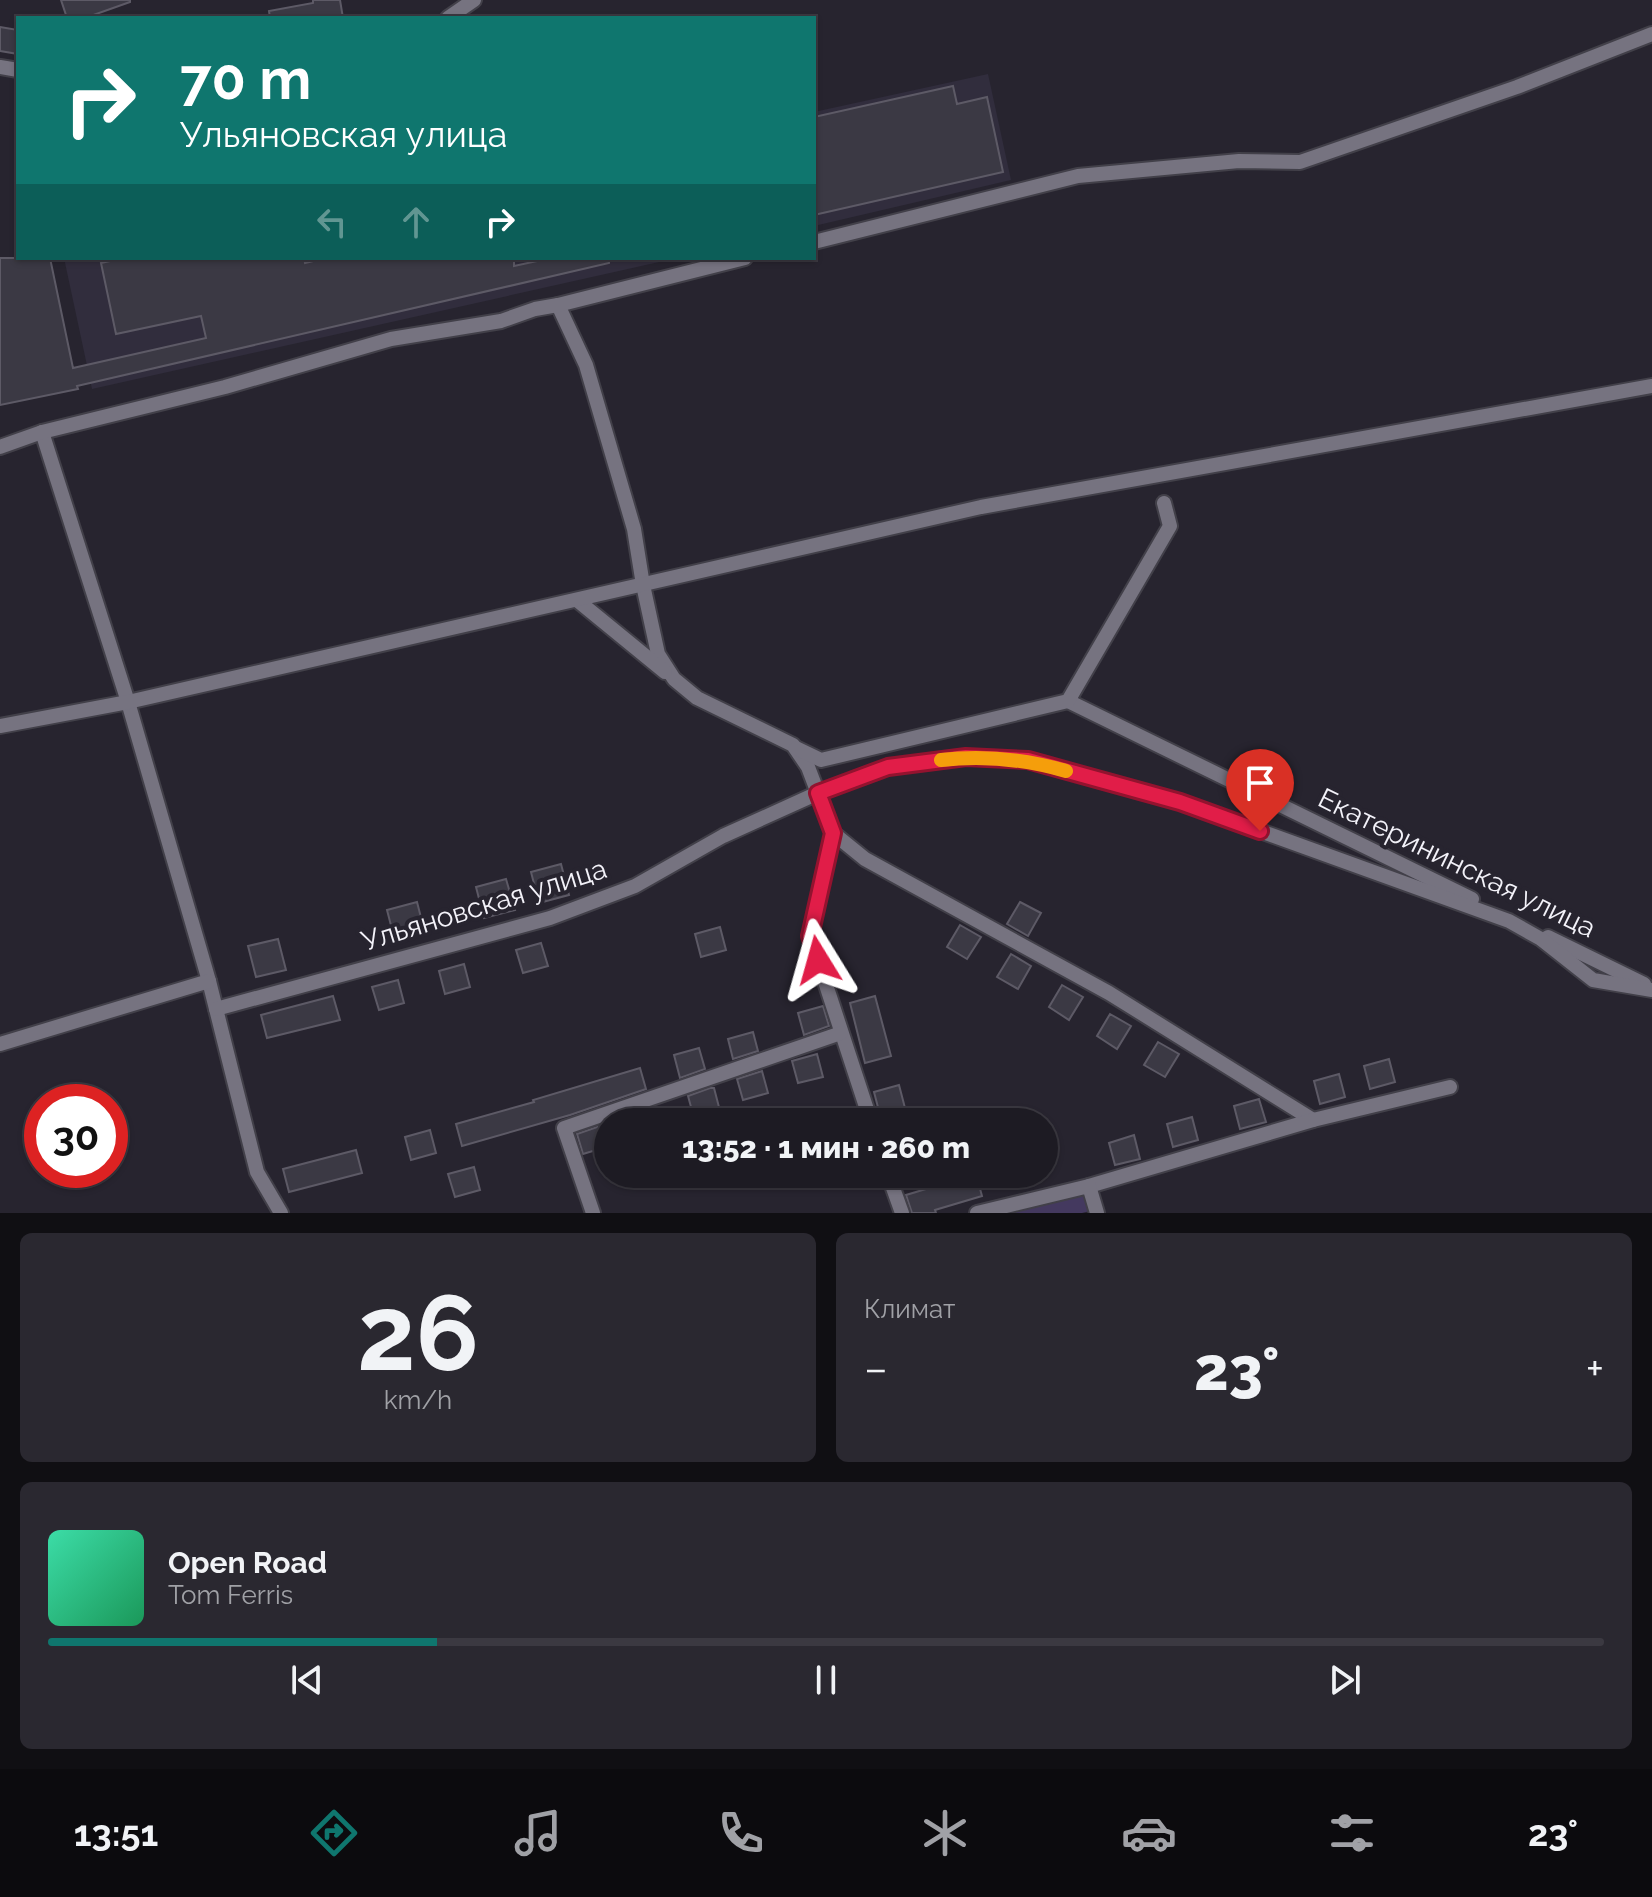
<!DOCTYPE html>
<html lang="ru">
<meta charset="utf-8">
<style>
body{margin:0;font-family:Raleway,sans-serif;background:#2a2830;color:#f1f3f6;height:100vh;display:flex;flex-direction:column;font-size:30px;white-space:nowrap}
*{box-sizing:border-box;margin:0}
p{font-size:26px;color:#a0a1a6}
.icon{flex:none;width:44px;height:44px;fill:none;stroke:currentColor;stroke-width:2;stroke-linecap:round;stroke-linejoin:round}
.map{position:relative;height:1213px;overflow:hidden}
.drawer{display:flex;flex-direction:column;gap:20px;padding:20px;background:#100f13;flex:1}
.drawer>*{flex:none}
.top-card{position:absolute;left:16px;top:16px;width:800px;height:244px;border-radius:0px;box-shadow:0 2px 6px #0004,0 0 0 2px #3b3941;background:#0f766e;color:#fff;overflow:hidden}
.speed{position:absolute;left:24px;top:1084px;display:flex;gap:16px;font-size:40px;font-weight:700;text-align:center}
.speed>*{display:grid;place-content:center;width:104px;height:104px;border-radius:50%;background:#1d1b23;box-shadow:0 2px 6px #0004,0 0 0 2px #3b3941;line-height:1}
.speed .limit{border:12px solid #d22;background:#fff;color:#111}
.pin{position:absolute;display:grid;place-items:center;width:68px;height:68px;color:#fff;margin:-82px -34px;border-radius:50% 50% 50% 0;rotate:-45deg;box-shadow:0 0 8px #0007}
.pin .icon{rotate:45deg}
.me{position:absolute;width:88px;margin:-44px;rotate:352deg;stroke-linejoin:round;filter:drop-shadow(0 0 6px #0008)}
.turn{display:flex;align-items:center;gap:28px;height:168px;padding:0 32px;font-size:36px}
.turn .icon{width:104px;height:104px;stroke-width:2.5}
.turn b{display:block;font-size:56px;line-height:68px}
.lanes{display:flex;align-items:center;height:76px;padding:0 32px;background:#0003;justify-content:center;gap:40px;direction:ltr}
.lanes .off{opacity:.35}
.big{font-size:60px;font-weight:800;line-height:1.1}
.drawer .widget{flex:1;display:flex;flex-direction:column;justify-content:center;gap:12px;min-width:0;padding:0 28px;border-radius:12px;background:#2a2830}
.drawer .dial{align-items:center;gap:0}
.dial b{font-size:104px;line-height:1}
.song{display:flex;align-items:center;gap:24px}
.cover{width:96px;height:96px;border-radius:12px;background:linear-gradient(135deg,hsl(160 70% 55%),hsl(150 70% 35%))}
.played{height:8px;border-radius:4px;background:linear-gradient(90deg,#0f766e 25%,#3b3941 25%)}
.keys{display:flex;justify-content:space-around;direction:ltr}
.heat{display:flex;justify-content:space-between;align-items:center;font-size:44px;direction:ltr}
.drawer .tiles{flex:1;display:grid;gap:20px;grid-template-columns:1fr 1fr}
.widget:last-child{grid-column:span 2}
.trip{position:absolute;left:594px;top:1108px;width:464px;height:80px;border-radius:40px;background:#1d1b23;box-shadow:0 2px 6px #0004,0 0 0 2px #3b3941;font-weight:800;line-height:80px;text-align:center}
.menu{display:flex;height:128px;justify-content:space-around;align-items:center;background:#0c0b0e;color:#a0a1a6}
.menu .icon{width:56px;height:56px}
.menu .selected{color:#0f766e}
.menu b{font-size:36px;color:#f1f3f6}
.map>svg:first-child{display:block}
.built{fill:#312d3d}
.green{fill:#44395f}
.building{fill:#3b3944;stroke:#5d5a66;stroke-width:2}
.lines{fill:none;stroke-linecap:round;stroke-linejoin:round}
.street-casing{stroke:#424049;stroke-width:18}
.street{stroke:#767380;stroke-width:14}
.route-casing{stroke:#92132f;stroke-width:20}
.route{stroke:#e11d48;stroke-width:14}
.slow{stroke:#f59e0b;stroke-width:14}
.labels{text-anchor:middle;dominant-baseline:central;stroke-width:8;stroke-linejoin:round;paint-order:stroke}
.street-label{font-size:28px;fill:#f3f2f9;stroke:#27242f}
</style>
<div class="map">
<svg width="1652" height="1213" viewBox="0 0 1652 1213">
<rect width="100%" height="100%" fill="#27242f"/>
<!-- built -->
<g class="built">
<path d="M988,74l23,106 -197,46v-114z"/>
<path d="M64,258h613l-585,131z"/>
</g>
<!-- green -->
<path class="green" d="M1084,1193l6,18 -8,2h-102z"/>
<!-- building -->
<g class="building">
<path d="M61,0h69v2l-45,16h-18z"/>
<path d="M313,0h27l3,18h-73l-1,-7 44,-8z"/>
<path d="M0,27l18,3v24l-18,-3z"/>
<path d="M953,86l4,18 30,-7 16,75 -189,43v-98z"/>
<path d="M0,258h50l23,110 133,-30 -5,-22 -85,18 -15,-71 23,-5h180l1,5 21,-5h188v8l37,-8h58v5l-532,123 1,3 -78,16z"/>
<path d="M561,864l8,31 -30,8 -8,-31z"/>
<path d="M506,879l9,31 -31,8 -8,-31z"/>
<path d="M417,902l8,31 -30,8 -8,-31z"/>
<path d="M1020,902l21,11 -13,23 -21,-12z"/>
<path d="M960,925l21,12 -14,22 -20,-12z"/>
<path d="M720,927l6,23 -25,7 -6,-23z"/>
<path d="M278,939l8,31 -30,7 -8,-31z"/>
<path d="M541,943l7,23 -25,7 -7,-23z"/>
<path d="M1011,954l20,12 -13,23 -21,-12z"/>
<path d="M464,964l6,23 -25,7 -6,-23z"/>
<path d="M398,980l6,23 -25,7 -7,-23z"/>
<path d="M1062,985l21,12 -14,23 -20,-13z"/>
<path d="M333,996l7,24 -73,18 -6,-23z"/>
<path d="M875,996l16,60 -26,7 -15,-60z"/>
<path d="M823,1006l6,20 -25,9 -6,-22z"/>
<path d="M1110,1014l21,12 -14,23 -20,-13z"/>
<path d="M753,1032l5,19 -25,8 -5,-20z"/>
<path d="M1158,1042l21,12 -14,23 -21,-12z"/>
<path d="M699,1048l6,21 -25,9 -6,-23z"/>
<path d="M817,1054l6,23 -25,6 -6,-22z"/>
<path d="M1389,1059l6,23 -25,7 -6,-23z"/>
<path d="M640,1068l6,21 -76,26 -108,31 -6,-22 78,-22 -1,-2z"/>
<path d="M762,1071l6,22 -25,7 -6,-21z"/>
<path d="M1339,1074l6,23 -25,7 -6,-23z"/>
<path d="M899,1085l6,23 -25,7 -6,-23z"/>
<path d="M710,1088h4l6,23 -26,7 -6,-22z"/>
<path d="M1259,1099l7,23 -26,7 -6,-23z"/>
<path d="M654,1108l4,14h-27l-2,-6z"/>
<path d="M1192,1117l6,23 -25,7 -6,-23z"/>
<path d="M600,1126l6,21 -23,7 -6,-20z"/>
<path d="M430,1130l6,23 -25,7 -6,-23z"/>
<path d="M1134,1135l6,24 -25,6 -6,-22z"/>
<path d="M356,1150l6,23 -73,19 -6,-23z"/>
<path d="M474,1167l6,23 -25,7 -7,-23z"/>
<path d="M976,1174l6,22 -47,14 1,3h-24l-6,-18z"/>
</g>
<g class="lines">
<defs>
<g id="street">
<path d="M448,18l26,-18"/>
<path d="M0,67l18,3"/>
<path d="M814,242l264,-66 161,-15 61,1 217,-75 135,-53"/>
<path d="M558,305l28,60 48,164 9,56 15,69 16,25 23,19 96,47 15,22 25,66 -23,103 61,186"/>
<path d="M42,432l86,270 81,279 48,191 24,41"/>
<path d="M0,447l42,-15 183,-45 166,-48 110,-18 34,-12 23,-4 187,-47"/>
<path d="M577,600l88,72"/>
<path d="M1068,701l404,198"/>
<path d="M0,726l128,-24 853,-195 671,-121"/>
<path d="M796,748l25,12 247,-59 102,-175 -6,-23"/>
<path d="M833,833l32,26 244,134 204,127"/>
<path d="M1548,937l96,47"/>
<path d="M216,1009l334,-91 85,-32 88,-50 95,-43 70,-26 78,-10 62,3 152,42 329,119 32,18 52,41 59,10"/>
<path d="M0,1044l209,-63"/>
<path d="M888,1174l14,39"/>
<path d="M1089,1186l224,-66 137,-33"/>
<path d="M593,1213l-29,-85 277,-95"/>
<path d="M977,1213l112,-27 8,27"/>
</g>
</defs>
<!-- street casing -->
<use href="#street" class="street-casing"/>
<!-- street -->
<use href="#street" class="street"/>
</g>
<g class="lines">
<defs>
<path id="route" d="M818,960l-8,-24 23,-103 -15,-40 70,-26 78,-10 62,3 152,42 80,29"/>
</defs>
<!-- route casing -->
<use href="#route" class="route-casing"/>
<!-- route -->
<use href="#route" class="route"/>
<!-- slow -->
<path class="slow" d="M941,760c42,-5 83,-1 125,11"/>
</g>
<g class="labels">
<!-- street labels -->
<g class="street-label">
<text transform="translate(1457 863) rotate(26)">Екатерининская улица</text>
<text transform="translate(484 905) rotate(-17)">Ульяновская улица</text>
</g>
</g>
</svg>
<div class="speed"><div class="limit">30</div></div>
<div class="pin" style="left:1260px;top:831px;background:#d93025"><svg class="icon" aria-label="arrive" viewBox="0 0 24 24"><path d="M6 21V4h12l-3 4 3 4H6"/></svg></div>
<svg class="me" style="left:818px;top:960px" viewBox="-20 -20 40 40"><path d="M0-17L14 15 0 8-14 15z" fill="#e11d48" stroke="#fff" stroke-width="4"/></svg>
<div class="trip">13:52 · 1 мин · 260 m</div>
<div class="top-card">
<div class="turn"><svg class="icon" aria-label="right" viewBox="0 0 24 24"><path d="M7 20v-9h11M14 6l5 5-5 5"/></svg><div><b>70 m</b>Ульяновская улица</div></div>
<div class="lanes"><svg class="icon off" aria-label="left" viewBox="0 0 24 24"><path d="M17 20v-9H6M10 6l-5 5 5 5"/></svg><svg class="icon off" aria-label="ahead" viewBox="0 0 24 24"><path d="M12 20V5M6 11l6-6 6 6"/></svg><svg class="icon" aria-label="right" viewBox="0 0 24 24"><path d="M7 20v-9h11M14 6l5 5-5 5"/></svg></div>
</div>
</div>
<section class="drawer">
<div class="tiles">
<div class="widget dial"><b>26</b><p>km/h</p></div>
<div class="widget"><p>Климат</p>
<div class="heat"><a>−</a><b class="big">23°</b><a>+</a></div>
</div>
<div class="widget">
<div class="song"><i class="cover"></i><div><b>Open Road</b><p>Tom Ferris</p></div></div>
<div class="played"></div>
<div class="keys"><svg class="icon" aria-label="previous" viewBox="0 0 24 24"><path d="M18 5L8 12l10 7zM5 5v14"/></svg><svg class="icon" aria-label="pause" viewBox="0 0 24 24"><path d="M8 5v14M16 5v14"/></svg><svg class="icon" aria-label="next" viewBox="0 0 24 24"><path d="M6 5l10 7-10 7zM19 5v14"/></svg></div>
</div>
</div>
</section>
<nav class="menu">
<b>13:51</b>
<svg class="icon selected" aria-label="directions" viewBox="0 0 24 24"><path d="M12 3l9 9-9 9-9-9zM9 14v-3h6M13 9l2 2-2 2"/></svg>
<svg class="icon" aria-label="music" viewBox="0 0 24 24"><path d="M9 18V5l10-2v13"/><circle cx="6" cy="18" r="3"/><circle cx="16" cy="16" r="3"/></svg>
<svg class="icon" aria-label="phone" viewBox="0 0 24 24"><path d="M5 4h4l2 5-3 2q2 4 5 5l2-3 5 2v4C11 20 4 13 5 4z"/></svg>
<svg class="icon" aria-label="climate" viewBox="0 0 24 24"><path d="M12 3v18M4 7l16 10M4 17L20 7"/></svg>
<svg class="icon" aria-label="car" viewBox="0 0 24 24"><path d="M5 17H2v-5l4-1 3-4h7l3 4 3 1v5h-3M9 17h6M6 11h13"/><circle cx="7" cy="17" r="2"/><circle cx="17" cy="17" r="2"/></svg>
<svg class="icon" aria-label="filters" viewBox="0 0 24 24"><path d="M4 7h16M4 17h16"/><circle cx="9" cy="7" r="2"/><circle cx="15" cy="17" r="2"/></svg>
<b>23°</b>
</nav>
